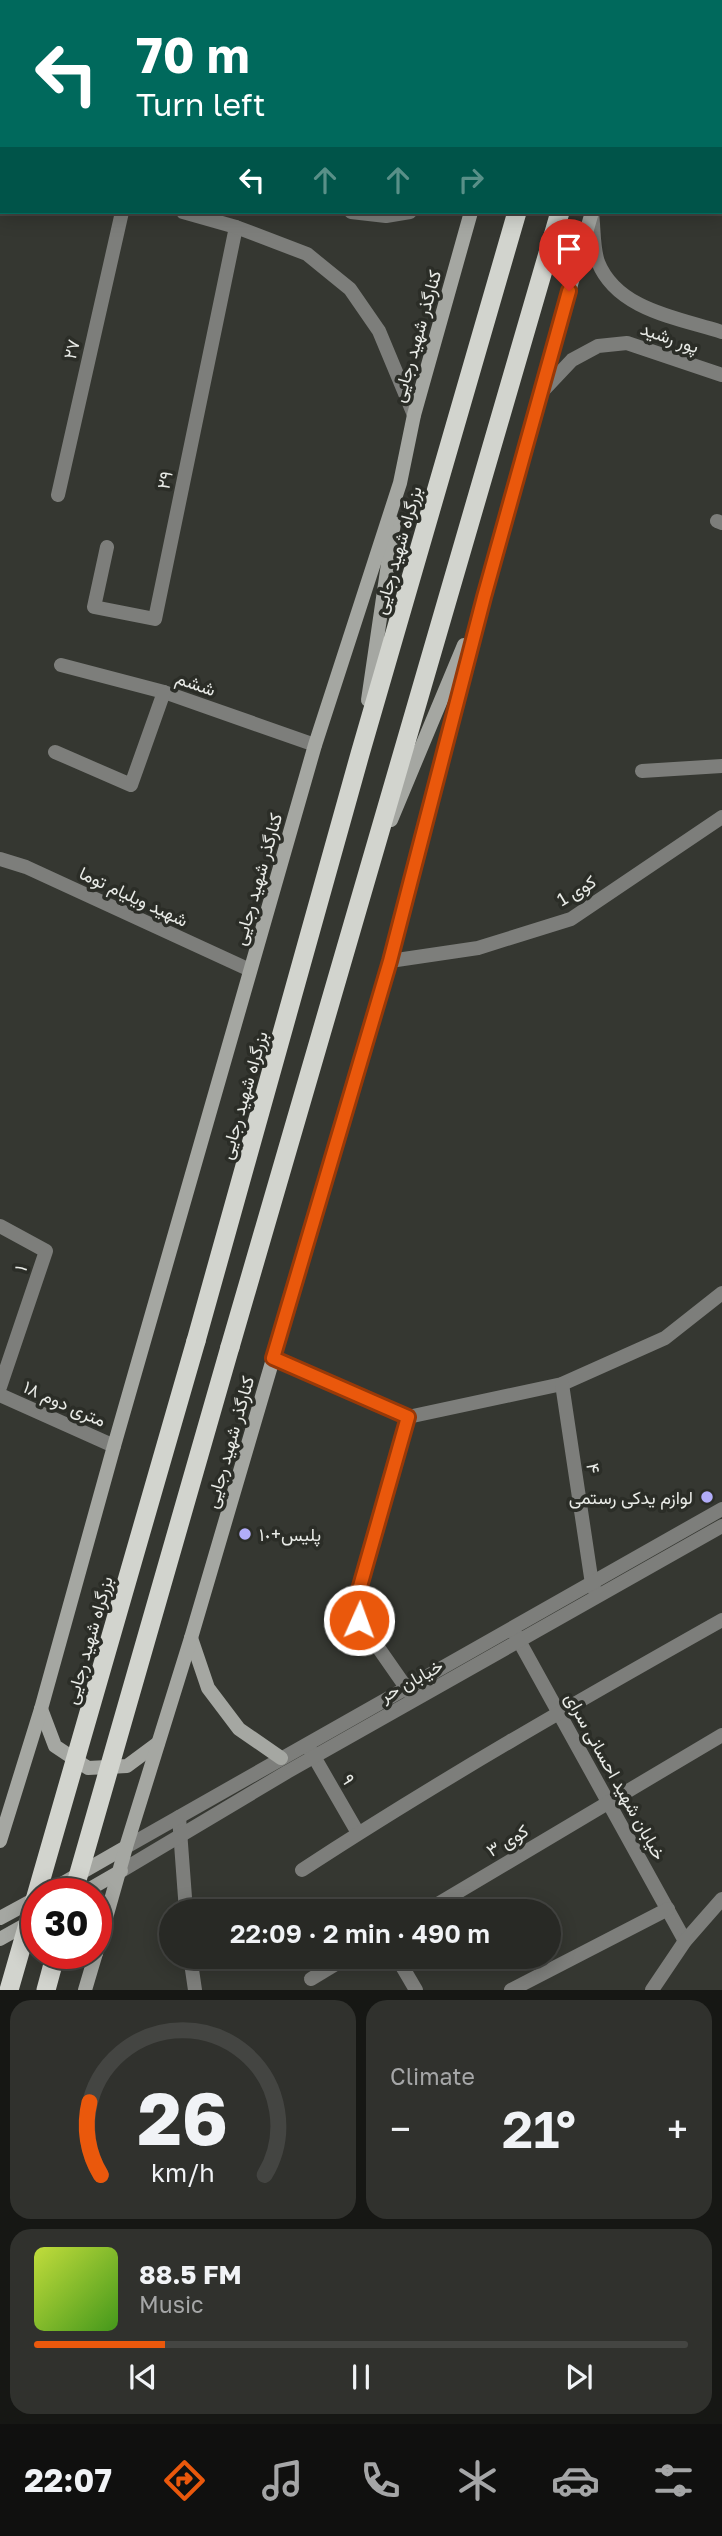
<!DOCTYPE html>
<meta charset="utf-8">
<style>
body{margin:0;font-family:"Golos Text",Vazirmatn,sans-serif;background:#30312d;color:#f1f3f6;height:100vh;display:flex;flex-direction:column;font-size:26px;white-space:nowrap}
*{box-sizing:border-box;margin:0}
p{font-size:23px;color:#a5a6a7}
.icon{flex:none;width:38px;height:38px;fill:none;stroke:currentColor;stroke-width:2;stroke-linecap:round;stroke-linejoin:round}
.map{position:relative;height:1990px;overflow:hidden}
.panel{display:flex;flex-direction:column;gap:10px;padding:10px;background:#161714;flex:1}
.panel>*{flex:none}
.hud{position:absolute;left:0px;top:0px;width:723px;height:214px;box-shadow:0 4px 18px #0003,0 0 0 2px #444542;background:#00695c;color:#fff;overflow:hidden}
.speed{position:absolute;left:21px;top:1878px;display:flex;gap:14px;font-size:35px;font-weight:700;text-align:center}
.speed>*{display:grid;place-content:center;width:91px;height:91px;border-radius:50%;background:#282925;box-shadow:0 4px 18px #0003,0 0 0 2px #444542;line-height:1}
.speed .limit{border:10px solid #d22;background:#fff;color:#111}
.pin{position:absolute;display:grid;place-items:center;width:60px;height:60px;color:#fff;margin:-72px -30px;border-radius:50% 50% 50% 0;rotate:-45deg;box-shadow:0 0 7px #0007}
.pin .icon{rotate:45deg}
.me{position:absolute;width:77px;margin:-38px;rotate:2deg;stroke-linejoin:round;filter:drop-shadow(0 0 5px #0008)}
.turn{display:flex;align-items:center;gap:24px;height:147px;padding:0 21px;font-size:32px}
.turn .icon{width:91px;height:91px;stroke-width:2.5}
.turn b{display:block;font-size:49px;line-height:60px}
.lanes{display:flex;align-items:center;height:66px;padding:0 21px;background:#0003;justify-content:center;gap:35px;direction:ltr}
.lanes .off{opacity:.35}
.big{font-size:52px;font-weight:600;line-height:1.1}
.panel .card{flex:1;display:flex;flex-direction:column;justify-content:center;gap:10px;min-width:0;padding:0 24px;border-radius:21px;background:#30312d}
.panel .dial{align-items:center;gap:0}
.dial svg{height:182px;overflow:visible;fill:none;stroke:#444542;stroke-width:7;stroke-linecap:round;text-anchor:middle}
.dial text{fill:#f1f3f6;stroke:none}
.song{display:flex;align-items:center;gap:21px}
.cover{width:84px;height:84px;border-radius:10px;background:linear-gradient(135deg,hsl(70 70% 55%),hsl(100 70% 35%))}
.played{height:7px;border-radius:4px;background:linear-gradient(90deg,#ea580c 20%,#444542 20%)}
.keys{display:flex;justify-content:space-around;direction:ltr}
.heat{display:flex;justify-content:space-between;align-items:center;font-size:38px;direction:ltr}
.panel .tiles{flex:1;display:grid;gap:10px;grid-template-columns:1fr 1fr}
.card:last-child{grid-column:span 2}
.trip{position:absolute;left:159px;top:1899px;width:402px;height:70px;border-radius:35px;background:#282925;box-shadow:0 4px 18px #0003,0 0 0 2px #444542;font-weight:600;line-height:70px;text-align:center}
.tab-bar{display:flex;height:112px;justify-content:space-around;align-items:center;background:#10100f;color:#a5a6a7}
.tab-bar .icon{width:49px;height:49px}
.tab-bar .active{color:#ea580c}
.tab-bar b{font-size:32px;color:#f1f3f6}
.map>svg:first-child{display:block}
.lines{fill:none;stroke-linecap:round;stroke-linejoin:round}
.minor{stroke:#7d7e7b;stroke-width:14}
.tertiary{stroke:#7d7e7b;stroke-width:14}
.secondary{stroke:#a5a7a2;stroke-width:14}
.trunk{stroke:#d2d4ce;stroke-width:19}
.trunk-bridge{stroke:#d2d4ce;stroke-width:19}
.route-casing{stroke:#983908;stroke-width:18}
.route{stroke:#ea580c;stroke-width:12}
.poi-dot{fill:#b2adf9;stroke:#2b2d27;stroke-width:2.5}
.labels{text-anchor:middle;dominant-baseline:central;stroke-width:7;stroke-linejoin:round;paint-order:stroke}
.street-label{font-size:18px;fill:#e9ebe7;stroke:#2b2d27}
.poi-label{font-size:18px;fill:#e9ebe7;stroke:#2b2d27;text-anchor:end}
</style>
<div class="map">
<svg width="722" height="1990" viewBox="0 0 722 1990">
<rect width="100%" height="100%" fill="#353731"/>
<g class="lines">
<!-- minor -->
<g class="minor">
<path d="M703,2l1,-2"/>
<path d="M721,119l1,-1"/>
<path d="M58,495l64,-283"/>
<path d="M717,521l5,2"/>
<path d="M107,547l-13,60 61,12 81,-392"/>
<path d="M61,665l103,27 151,53"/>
<path d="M55,752l76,33 33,-93"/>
<path d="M642,771l80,-5"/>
<path d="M0,859l26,8 224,103"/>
<path d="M390,961l88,-13 93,-29 151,-102"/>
<path d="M0,1226l46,25 -46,136"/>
<path d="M273,1358l135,59 154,-33 103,-46 57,-45"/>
<path d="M562,1384l30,200 4,9"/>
<path d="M0,1395l114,51"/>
<path d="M408,1417l-53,187 4,16 53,76"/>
<path d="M513,1630l172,311"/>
<path d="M309,1748l49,85"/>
<path d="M179,1817l7,94"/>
<path d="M302,1870c136,-89 278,-170 420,-250"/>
<path d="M426,1911l296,-176"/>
<path d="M190,1956l5,34"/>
<path d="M396,1956l20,34"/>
<path d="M311,1979l38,-23"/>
<path d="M511,1990l157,-81"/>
<path d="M652,1990l33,-49 37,-42"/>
</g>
<!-- tertiary -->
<g class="tertiary">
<path d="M0,121l2,1"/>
<path d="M0,160l2,1"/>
<path d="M183,212l53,15 71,27 43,35 29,42 35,84"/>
<path d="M351,212l35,4 24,-4"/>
<path d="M592,213c2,15 1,35 6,49 19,48 80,56 124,70"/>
<path d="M539,395l33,-35 26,-14 29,-3 95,32"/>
<path d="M126,1847l596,-338"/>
<path d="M121,1871l166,-99 435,-246"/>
</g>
<!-- secondary -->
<g class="secondary">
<path d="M533,2v-2"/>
<path d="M655,2v-2"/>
<path d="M368,700l26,-177"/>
<path d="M391,820l73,-175"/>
<path d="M191,1638l17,50 31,41 42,29"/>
<path d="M41,1709l14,37 33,22 39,-2 31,-23"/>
<path d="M0,1841l41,-132 73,-263 201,-701 85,-262 14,-68 57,-203"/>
<path d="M44,1894l82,-47"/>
<path d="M81,1894l40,-23"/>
<path d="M0,1918l37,-20"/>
<path d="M0,1939l32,-18"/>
<path d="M96,1953l30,-106 65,-209 199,-677 94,-364 55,-202 53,-183"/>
<path d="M85,1990l11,-37"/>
</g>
<!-- trunk -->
<g class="trunk">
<path d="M575,2l1,-2"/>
<path d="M620,2l1,-2"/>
<path d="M196,1341l164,-587 157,-542"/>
<path d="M230,1347l330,-1135"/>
<path d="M46,1990l10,-37"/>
</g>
<!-- trunk-bridge -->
<g class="trunk-bridge">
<path d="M73,1894l157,-547"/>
<path d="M9,1990l187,-649"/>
</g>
</g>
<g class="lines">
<defs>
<path id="route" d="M359,1620l-4,-16 53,-187 -135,-59 117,-397 94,-364 85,-306"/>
</defs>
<!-- route casing -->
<use href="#route" class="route-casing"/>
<!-- route -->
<use href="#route" class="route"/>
</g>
<!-- markers -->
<g class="poi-dot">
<circle cx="707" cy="1497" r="7"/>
<circle cx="245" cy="1534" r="7"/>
</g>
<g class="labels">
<!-- street labels -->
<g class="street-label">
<text transform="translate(416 336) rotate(-74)">کنارگذر شهید رجایی</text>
<text transform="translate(670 337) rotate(19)">پور رشید</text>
<text transform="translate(71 349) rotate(-77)">۲۷</text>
<text transform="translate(164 480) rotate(-78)">۲۹</text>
<text transform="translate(397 550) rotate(-74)">بزرگراه شهید رجایی</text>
<text transform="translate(196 683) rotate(19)">ششم</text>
<text transform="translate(257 879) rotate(-74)">کنارگذر شهید رجایی</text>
<text transform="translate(576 890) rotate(-31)">کوی 1</text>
<text transform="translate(134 896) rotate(25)">شهید ویلیام توما</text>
<text transform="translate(243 1095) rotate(-74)">بزرگراه شهید رجایی</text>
<text transform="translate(20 1268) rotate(-71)">۱</text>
<text transform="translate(65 1403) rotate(24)">۱۸ متری دوم</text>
<text transform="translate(229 1442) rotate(-74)">کنارگذر شهید رجایی</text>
<text transform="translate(594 1468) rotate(82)">۴</text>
<text transform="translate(88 1640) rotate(-74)">بزرگراه شهید رجایی</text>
<text transform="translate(411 1680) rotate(-29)">خیابان حر</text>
<text transform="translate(616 1776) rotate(61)">خیابان شهید احسانی سرای</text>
<text transform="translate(349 1779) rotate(60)">۹</text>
<text transform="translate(507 1840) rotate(-31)">کوی ۳</text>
</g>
<!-- poi labels -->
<g class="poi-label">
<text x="693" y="1497">لوازم یدکی رستمی</text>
<text x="259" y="1534" text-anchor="start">پلیس+١٠</text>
</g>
</g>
</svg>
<div class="speed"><div class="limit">30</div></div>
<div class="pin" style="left:569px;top:291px;background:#d93025"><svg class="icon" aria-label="arrive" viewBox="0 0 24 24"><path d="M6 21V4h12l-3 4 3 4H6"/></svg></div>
<svg class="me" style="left:359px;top:1620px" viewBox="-20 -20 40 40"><circle r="17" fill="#ea580c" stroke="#fff" stroke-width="3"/><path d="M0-11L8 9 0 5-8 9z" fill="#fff"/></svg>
<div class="trip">22:09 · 2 min · 490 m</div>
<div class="hud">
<div class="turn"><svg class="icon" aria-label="left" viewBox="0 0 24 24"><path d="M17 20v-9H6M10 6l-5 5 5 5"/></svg><div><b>70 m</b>Turn left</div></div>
<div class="lanes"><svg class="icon" aria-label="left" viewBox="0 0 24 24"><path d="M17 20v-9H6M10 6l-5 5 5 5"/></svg><svg class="icon off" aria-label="ahead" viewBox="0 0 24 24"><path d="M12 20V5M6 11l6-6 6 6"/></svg><svg class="icon off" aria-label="ahead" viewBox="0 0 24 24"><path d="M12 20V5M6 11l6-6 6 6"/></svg><svg class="icon off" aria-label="right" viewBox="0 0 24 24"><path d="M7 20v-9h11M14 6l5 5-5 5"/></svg></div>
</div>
</div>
<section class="panel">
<div class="tiles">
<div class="card dial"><svg viewBox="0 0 100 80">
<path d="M14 69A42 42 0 1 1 86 69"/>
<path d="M14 69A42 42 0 0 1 9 37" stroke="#ea580c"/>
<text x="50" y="56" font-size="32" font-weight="700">26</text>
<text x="50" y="72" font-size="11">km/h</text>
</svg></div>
<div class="card"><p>Climate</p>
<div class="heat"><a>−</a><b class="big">21°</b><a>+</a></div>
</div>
<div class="card">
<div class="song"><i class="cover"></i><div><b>88.5 FM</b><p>Music</p></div></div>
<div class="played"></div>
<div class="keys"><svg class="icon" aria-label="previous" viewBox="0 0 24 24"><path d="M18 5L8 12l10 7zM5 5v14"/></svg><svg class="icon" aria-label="pause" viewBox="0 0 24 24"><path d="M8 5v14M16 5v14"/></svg><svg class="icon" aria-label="next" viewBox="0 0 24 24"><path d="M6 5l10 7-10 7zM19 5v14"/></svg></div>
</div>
</div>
</section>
<nav class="tab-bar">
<b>22:07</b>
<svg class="icon active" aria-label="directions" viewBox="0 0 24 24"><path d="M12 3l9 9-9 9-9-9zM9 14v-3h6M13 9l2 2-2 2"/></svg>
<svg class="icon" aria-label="music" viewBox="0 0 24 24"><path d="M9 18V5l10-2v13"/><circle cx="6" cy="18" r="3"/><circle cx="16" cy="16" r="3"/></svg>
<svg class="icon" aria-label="phone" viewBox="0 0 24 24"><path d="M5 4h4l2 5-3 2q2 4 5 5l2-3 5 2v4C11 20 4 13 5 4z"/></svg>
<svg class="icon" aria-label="climate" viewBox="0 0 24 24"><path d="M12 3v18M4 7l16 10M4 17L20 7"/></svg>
<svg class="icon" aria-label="car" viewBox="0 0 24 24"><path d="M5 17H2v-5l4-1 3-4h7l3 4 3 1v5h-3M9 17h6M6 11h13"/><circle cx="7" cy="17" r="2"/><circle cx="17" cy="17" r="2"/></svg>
<svg class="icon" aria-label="filters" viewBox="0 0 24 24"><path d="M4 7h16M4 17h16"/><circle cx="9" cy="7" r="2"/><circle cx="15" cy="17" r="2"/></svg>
</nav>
